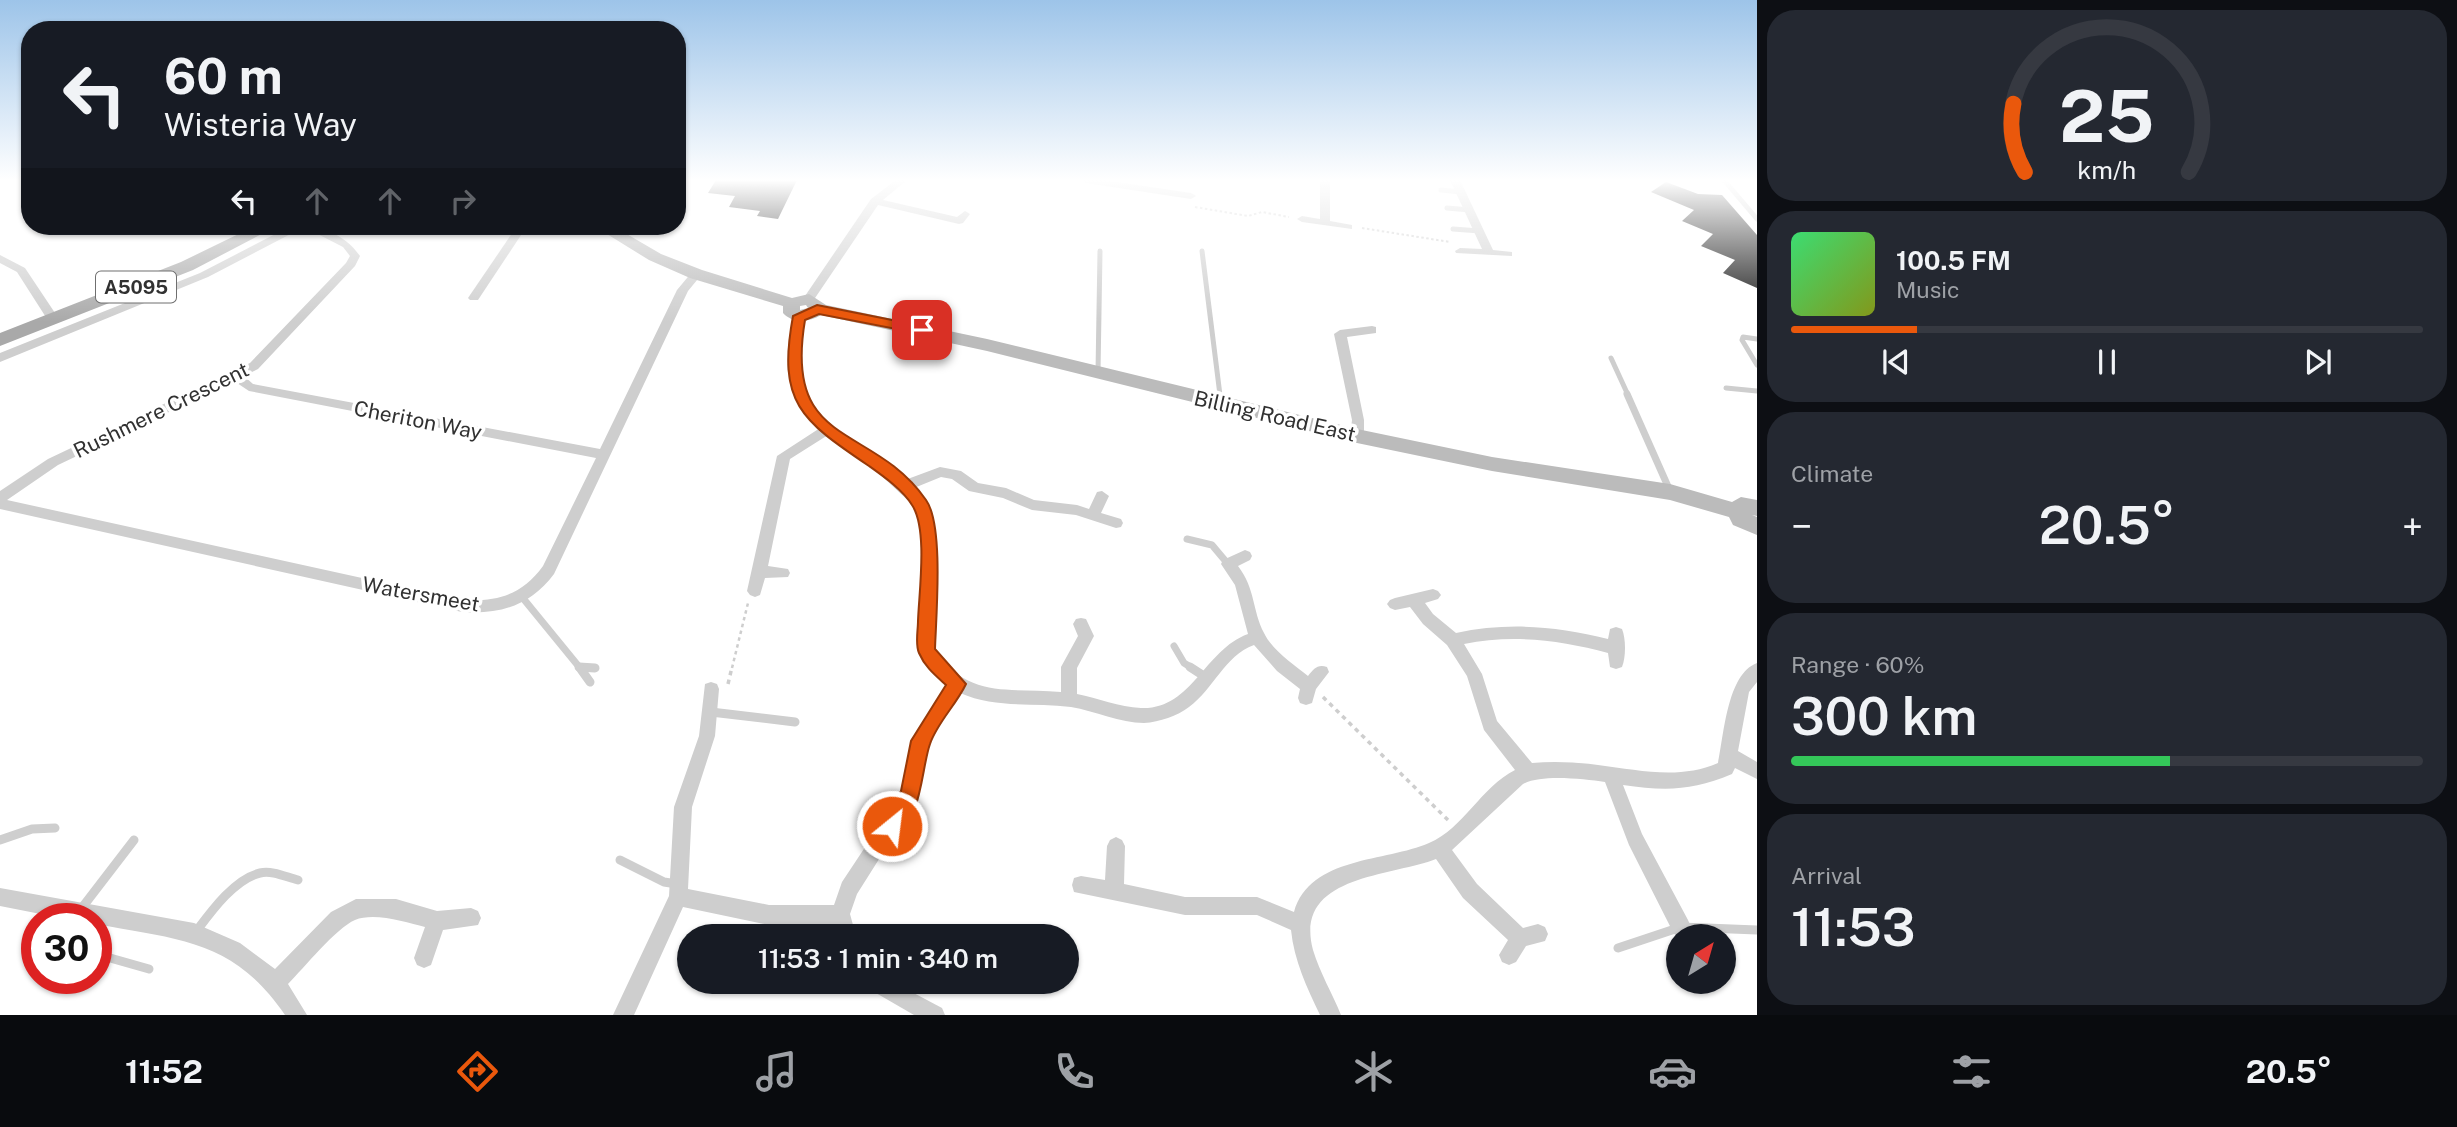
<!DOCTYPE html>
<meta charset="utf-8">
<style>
body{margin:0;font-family:"Public Sans",sans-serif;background:#242831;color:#f1f3f6;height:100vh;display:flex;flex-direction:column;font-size:26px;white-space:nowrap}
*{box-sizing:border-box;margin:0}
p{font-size:23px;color:#9ea1a6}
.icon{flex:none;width:38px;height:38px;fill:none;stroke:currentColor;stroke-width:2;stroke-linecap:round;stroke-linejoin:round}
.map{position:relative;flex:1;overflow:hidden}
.sheet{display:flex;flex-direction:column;gap:10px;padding:10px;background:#0d0f14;width:700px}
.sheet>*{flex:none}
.guide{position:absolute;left:21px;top:21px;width:665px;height:214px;border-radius:28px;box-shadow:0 2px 5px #0004;background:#171b24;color:#f1f3f6;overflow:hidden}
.needle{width:46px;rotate:37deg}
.tools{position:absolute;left:1666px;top:924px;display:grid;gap:14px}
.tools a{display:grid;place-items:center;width:70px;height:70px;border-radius:50%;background:#171b24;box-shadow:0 2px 5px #0004;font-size:35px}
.speed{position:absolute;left:21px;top:903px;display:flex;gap:14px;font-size:35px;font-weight:700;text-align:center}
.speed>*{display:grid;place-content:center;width:91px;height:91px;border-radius:50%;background:#171b24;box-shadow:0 2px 5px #0004;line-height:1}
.speed .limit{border:10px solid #d22;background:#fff;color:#111}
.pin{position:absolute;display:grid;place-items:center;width:60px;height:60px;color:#fff;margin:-30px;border-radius:14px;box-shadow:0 4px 10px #0006}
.me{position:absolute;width:77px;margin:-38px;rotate:29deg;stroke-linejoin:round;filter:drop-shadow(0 0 5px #0008)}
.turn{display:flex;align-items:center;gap:24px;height:147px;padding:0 28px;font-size:32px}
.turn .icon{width:91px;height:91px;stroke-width:2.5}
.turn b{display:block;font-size:49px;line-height:60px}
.lanes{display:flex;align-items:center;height:66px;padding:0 28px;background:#0003;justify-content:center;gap:35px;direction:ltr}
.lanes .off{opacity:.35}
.big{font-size:52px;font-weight:600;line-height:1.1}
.sheet .tile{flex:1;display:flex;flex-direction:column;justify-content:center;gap:10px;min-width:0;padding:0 24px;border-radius:28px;background:#242831}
.sheet .dial{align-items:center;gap:0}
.dial svg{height:182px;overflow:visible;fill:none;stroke:#363941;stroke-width:7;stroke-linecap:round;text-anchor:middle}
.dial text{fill:#f1f3f6;stroke:none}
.song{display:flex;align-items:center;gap:21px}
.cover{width:84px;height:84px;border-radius:10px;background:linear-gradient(135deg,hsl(140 70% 55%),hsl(70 70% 35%))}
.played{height:7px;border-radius:4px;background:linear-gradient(90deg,#ea580c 20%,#363941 20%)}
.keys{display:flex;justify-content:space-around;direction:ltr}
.heat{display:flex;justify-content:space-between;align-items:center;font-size:38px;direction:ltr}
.charge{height:10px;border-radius:5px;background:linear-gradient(90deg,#34c759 60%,#363941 0)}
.trip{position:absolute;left:677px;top:924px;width:402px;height:70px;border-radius:35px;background:#171b24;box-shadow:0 2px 5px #0004;font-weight:600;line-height:70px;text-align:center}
.menu{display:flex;height:112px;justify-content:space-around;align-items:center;background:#090b0e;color:#9ea1a6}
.menu .icon{width:49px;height:49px}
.menu .on{color:#ea580c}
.menu b{font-size:32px;color:#f1f3f6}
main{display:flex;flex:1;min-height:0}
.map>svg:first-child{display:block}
.building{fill:#181818}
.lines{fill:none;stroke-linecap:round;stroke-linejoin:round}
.path-far2{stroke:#cecece;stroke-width:2;stroke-dasharray:2.5 2.5;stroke-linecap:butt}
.path-far1{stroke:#cecece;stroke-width:2.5;stroke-dasharray:3.5 3.5;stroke-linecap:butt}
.path{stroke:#cecece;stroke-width:3.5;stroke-dasharray:4.5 4.5;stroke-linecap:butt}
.lane-far2{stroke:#cecece;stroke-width:5}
.lane-far1{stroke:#cecece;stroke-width:7}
.lane{stroke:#cecece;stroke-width:9}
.street{fill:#cecece;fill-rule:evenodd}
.secondary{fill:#bbb;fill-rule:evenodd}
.primary{fill:#a9a9a9;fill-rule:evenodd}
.route{fill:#ea580c;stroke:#983908;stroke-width:2}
.labels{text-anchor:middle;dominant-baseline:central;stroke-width:7;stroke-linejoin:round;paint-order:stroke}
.shield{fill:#fff;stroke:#6f6f6f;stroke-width:2}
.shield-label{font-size:19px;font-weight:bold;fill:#313131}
.street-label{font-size:21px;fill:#313131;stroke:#fff}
</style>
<main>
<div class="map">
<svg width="1757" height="1015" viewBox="0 0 1757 1015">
<rect width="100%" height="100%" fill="#fff"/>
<!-- building -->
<g class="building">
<path d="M716,180h81l-19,39 -21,-3 3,-5 -31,-4 6,-11 -27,-3z"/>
<path d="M1666,182l32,12 24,1 35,40v53l-34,-15 12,-13 -34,-14 12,-12 -31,-13 12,-11 -43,-18z"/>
</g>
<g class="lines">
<!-- path-far2 -->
<g class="path-far2">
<path d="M1195,207l53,9 14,-4 27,5"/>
<path d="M1362,228l88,14"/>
</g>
<!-- path-far1 -->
<path class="path-far1" d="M732,668l16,-65"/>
<!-- path -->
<g class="path">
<path d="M728,684l4,-17"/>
<path d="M1323,697l125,123"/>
</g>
<!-- lane-far2 -->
<g class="lane-far2">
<path d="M1724,180l33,39"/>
<path d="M1441,190l20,2"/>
<path d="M1447,208l23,2"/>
<path d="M1453,229l27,2"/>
<path d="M1202,251l18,144"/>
<path d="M1757,339l-14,-2 -1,3 15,25"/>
<path d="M1611,358l17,37"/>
<path d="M1098,372l2,-121"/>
<path d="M1726,388l31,3"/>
</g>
<!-- lane-far1 -->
<g class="lane-far1">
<path d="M1219,394l1,9"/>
<path d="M1627,394l43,97"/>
<path d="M1187,539l25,6 16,19"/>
<path d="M522,597l58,71h15"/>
<path d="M1174,646l10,17 8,5"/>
</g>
<!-- lane -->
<g class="lane">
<path d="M579,667l16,1"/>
<path d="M1190,667l17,11"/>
<path d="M580,668l10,14"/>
<path d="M711,712l84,10"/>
<path d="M0,840l32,-11 23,-1"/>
<path d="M620,860l44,22 13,2"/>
<path d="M81,909l53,-69"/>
<path d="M195,933c15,-20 39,-54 65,-60 12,-3 26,4 38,7"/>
<path d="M1618,948l63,-21 76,3"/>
<path d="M96,954l53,15"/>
</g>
<!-- street -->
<g class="street">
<path d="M896,180h11l-24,20 74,17 8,-6 5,3 -7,9 -4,1 -81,-19 -65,96h-8l-2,-2 68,-100z"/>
<path d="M1081,180h22l88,13 5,3 -5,3 -105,-16z"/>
<path d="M1320,180h10v41l22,4v4l-50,-7 -5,-3 5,-3 18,3z"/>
<path d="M1450,180h10l33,70 19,2v4l-56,-3 -1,-2 5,-3 22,1z"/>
<path d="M291,226c29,0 52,6 69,30l-5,10 -97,103 -14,7 9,8 347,65 77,-159 15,-18 4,-1 6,3 -14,17 -134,283c-23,31 -54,41 -92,38l-462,-103v-18l48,-32 202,-96 96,-100 4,-7 -7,-9 -39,-20 -96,50 -208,85v-9l200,-80zM234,381l15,10 347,67 -53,108c-21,29 -46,36 -81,34l-455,-100 51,-35z"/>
<path d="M517,226h10l-49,74h-8l-2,-2z"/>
<path d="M0,255l25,13 34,51 -2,3h-8l-32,-50 -17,-9z"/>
<path d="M799,312l6,4c-4,20 -9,39 -6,59 7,45 75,77 106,105l35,-13 21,4 17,12 28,5 28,12 43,5 12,4 8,-17 5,-1 7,5 -8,17 20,6 2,4 -2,4 -5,1 -40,-13 -44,-5 -29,-12 -34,-7 -17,-12 -11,-2 -27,11c36,35 21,114 20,161 35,51 73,38 127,43v-25l17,-31 -5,-12 3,-5 5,-1 5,1 8,17 -17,32v26c21,4 42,13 64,14 51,2 63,-58 107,-74l-13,-49 -14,-21 2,-4 22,-10 5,2 2,4 -2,4 -12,6c18,24 14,44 26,67 8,17 29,31 44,43 6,-7 9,-12 19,-9l2,5 -13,17 -4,14 -6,2 -6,-2 -2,-5 2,-9 -23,-18 -23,-26c-30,11 -40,44 -65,62 -12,9 -29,15 -45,16 -24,0 -49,-12 -73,-16 -37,-5 -75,2 -111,-14l-31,50 -12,56 -60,95 -7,20 6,22h-20l-3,-12 -64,1 -86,-18 -49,108h-21l56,-119 5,-89 25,-71 6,-52 6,-2 6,2 2,5 -4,47 -23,71 -4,82 81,16h65l8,-23 61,-92 10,-49 34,-55 -16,-16 -13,-20 4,-93 -3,-35 -5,-16 -42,-39 -44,-32 -38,24 -22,107 20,3 2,4 -2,4 -23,1 -5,17 -5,2 -5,-2 -3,-4 30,-135 43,-28c-39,-34 -36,-66 -27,-112z"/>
<path d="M1372,326l4,1v6l-29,4 17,83v16l-7,5 -7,-5 2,-16 -18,-86 6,-4z"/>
<path d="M1433,589l5,2 3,4 -3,4 -13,4 8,11 23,19c51,-11 101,-7 152,6l2,-10 6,-2 6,2c4,10 4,28 0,38l-6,2 -6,-2 -2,-14c-47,-13 -96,-19 -144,-9l18,30 15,47 35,42c21,-2 44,-1 66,2 41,5 81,15 120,-2 6,-28 9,-89 39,-100v19l-8,10 -11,59 19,11v17l-22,-11 -3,6c-40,17 -67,17 -109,11l19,49 46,86 3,7 -3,7 -6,2 -8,-2 -45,-89 -24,-63c-22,-3 -63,-8 -82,2l-71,66 25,34 46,44 15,-4 7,3 3,7 -3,7 -19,5 -10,16 -7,3 -7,-3 -3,-7 9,-15 -45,-42 -27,-39c-46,18 -143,16 -123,91 7,23 19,43 28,65h-21c-13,-27 -26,-55 -29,-85l-34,-15h-72l-111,-23 -2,-7 2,-7 7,-2 24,4 2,-34 3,-6 6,-3 6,3 3,6 -1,38 61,13h72l37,15c16,-56 92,-50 135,-69 35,-15 52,-56 86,-73l-31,-40 -17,-54 -20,-31 -24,-21 -13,-17 -15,3 -5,-2 -3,-4 3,-4 5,-2z"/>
<path d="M0,888l194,35 46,20 35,26 56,-57 25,-13h40l41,12 34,-3 7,3 3,7 -3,7 -35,5 -12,35 -7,3 -7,-3 -3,-7 11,-31c-19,-5 -51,-15 -70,-7 -19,8 -51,48 -67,64l19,31h-22c-52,-76 -106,-75 -189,-91v-5h-30l-66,-13z"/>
<path d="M866,982h27l49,26 3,7h-31l-45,-26z"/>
</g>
<!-- secondary -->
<path class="secondary" d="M594,226h19l48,28 41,16 90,28 17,-4 17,11 161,34 370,90 135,28 178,27 62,18 9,-5 16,3v16l-5,-1 5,2v18l-24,-10 -4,-8 -59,-17 -178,-29 -135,-28 -370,-92 -166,-36c-12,7 -28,9 -38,-2v-7l-93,-28 -41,-18zM806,305l2,3 -8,2v-4z"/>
<!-- primary -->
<path class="primary" d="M255,226h22l-84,44 -193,76v-13l181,-71z"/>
</g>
<!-- sky -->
<linearGradient id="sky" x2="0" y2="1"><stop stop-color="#9dc4e9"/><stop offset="0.56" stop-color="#fff"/><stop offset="1" stop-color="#fff" stop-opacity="0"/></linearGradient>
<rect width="1757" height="322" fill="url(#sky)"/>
<!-- route -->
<path class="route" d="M817,305l105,21 7,4 -7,4 -103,-20 -14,6c-22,130 67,102 121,180 18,25 10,116 9,149l31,35c-10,21 -29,39 -36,60 -9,25 -8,80 -38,92l-7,-3 -3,-7 19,-35 10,-50 35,-56c-11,-10 -21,-18 -27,-32 -4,-9 -1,-22 -1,-32 1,-29 10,-92 -6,-116 -9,-15 -29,-29 -43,-39 -68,-46 -92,-63 -76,-150z"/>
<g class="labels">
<!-- shield labels -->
<rect class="shield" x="96" y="271.5" width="80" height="31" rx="5"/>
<g class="shield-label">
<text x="136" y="287">A5095</text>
</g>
<!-- street labels -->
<g class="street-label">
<text transform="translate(161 410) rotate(-26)">Rushmere Crescent</text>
<text transform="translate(1275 416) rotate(13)">Billing Road East</text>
<text transform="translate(418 420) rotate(11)">Cheriton Way</text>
<text transform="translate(421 594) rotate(10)">Watersmeet</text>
</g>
</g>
</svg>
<div class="tools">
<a><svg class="needle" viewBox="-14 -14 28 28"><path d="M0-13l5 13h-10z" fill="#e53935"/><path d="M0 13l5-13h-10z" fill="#9ea1a6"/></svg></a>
</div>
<div class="speed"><div class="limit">30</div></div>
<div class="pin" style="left:922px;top:330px;background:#d93025"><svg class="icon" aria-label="arrive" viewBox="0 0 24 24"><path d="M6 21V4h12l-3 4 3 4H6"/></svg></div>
<svg class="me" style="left:892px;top:826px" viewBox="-20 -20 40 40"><circle r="17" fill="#ea580c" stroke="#fff" stroke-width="3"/><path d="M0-11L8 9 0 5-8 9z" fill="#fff"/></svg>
<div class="trip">11:53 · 1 min · 340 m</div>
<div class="guide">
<div class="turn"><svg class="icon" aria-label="left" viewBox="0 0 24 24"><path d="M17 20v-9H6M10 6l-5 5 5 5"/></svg><div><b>60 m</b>Wisteria Way</div></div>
<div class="lanes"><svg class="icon" aria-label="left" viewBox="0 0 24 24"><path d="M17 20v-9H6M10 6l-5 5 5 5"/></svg><svg class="icon off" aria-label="ahead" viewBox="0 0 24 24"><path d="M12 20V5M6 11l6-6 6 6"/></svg><svg class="icon off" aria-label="ahead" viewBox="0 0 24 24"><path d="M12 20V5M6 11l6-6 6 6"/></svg><svg class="icon off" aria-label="right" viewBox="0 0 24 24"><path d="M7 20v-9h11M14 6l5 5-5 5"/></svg></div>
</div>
</div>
<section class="sheet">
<div class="tile dial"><svg viewBox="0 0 100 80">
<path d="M14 69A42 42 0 1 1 86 69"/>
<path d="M14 69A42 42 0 0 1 9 39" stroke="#ea580c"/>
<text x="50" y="56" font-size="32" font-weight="700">25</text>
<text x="50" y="72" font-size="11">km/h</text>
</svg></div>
<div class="tile">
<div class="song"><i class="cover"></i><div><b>100.5 FM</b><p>Music</p></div></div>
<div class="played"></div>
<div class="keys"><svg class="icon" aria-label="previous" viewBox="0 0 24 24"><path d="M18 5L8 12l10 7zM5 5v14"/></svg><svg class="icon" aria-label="pause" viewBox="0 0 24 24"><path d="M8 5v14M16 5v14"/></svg><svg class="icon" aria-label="next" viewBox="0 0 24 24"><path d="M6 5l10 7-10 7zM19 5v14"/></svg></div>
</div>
<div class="tile"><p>Climate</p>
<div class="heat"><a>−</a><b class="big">20.5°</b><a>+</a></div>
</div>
<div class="tile"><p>Range · 60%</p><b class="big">300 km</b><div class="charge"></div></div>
<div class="tile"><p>Arrival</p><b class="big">11:53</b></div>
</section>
</main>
<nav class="menu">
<b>11:52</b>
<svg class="icon on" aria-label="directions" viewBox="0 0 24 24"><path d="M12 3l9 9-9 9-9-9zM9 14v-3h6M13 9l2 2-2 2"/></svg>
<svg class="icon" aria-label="music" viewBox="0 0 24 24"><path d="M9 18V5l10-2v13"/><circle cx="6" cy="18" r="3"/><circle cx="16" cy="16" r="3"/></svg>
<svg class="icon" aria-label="phone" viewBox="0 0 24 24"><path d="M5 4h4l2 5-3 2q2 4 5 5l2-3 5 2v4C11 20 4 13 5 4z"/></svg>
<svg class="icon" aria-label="climate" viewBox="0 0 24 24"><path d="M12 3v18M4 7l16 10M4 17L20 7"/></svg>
<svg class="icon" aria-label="car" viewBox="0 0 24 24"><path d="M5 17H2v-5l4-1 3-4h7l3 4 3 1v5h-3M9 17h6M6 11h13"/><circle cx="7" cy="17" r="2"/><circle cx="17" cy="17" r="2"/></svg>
<svg class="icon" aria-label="filters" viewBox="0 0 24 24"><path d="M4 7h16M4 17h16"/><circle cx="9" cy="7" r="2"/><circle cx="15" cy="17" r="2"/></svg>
<b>20.5°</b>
</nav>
